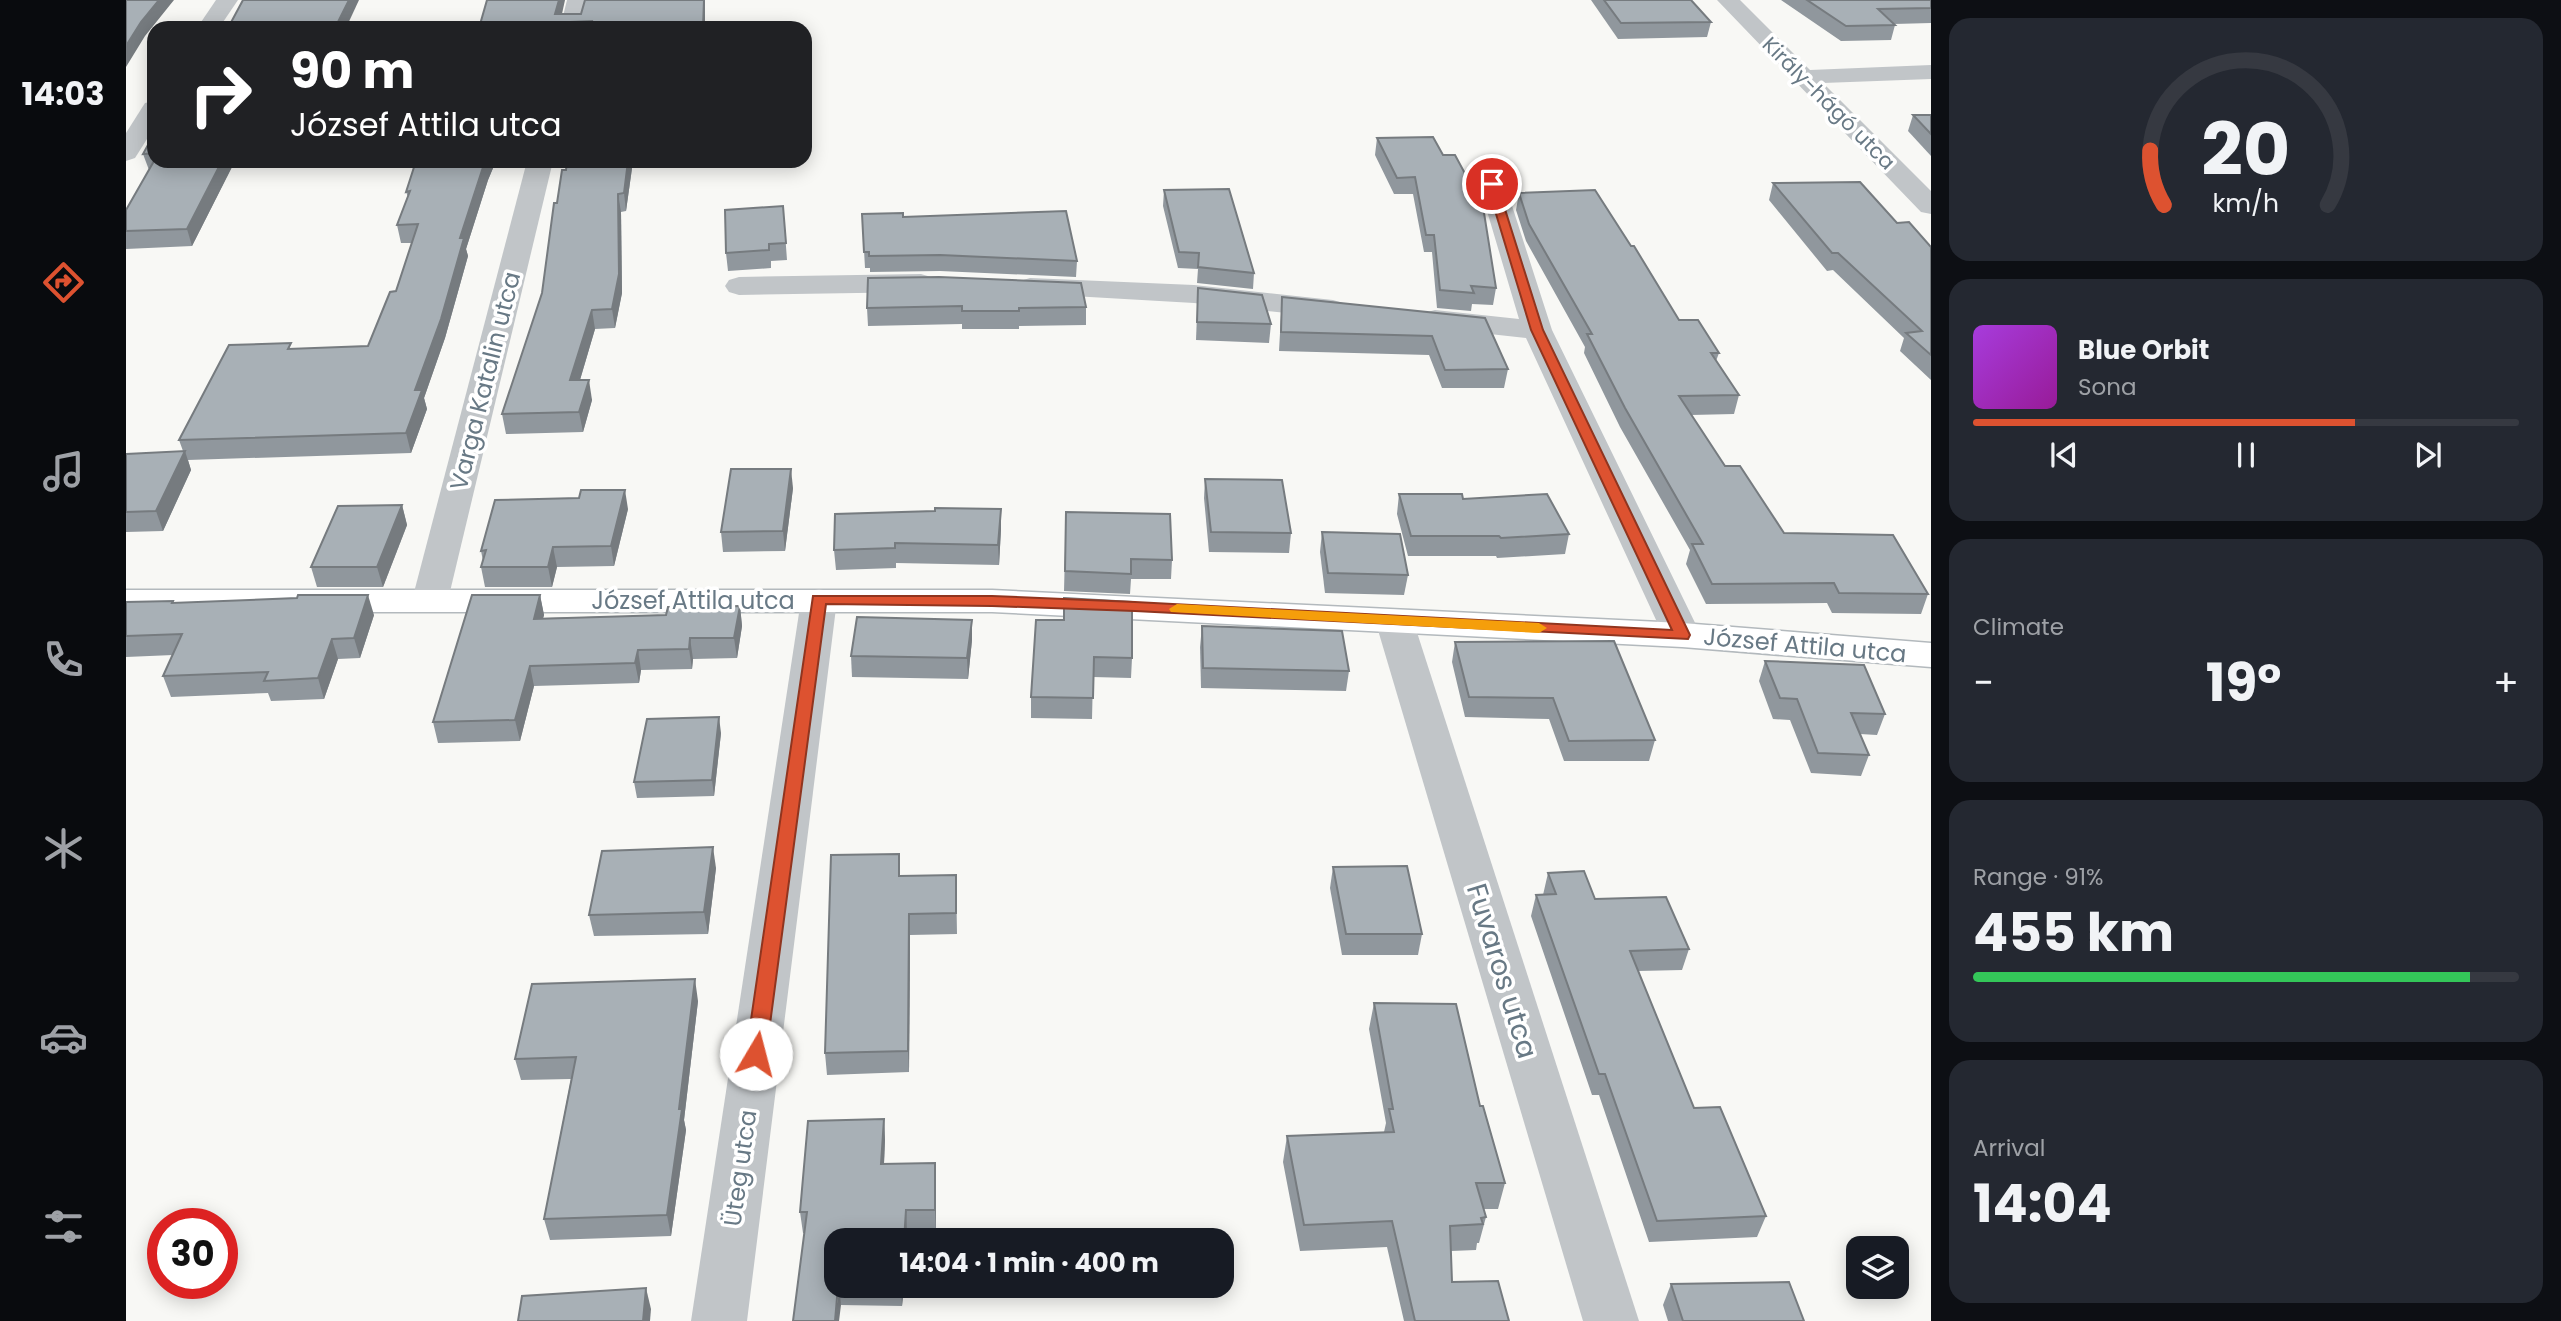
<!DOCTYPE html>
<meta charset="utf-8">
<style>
body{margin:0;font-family:Poppins,sans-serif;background:#242831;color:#f1f3f6;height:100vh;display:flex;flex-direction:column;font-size:26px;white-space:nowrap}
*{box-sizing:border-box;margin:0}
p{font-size:23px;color:#9ea1a6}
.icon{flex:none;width:38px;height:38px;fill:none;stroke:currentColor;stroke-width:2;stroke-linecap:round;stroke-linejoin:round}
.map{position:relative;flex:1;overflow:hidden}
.panel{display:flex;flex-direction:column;gap:18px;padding:18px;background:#0d0f14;width:630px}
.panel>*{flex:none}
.guide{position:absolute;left:21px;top:21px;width:665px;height:147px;border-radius:21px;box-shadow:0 4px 18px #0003;background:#202124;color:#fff;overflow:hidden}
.controls{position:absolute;left:1720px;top:1236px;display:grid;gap:14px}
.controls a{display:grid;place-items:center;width:63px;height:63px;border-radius:14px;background:#171b24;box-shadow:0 4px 18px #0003;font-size:35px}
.speed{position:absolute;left:21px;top:1208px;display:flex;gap:14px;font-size:35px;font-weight:700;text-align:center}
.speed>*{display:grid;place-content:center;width:91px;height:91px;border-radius:50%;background:#171b24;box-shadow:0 4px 18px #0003;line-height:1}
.speed .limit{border:10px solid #d22;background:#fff;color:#111}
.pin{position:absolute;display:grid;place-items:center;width:60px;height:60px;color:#fff;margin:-30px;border:4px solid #fff;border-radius:50%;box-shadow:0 2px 7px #0007}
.me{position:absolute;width:77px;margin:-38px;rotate:8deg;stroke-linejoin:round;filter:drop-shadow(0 0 5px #0008)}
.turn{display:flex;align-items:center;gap:24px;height:147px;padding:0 28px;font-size:32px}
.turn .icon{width:91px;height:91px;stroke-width:2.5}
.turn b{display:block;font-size:49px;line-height:60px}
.big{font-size:52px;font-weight:700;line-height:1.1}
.panel .card{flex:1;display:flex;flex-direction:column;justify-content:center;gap:10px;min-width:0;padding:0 24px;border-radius:21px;background:#242831}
.panel .dial{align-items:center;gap:0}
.dial svg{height:182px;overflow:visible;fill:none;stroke:#363941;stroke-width:7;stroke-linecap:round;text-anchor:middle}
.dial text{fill:#f1f3f6;stroke:none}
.song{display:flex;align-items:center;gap:21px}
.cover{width:84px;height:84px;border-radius:10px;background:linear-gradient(135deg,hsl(280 70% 55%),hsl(300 70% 35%))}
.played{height:7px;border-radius:4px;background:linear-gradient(90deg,#dd5230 70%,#363941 70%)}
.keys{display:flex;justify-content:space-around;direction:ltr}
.heat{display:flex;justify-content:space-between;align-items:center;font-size:38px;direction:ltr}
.charge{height:10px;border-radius:5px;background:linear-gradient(90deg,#34c759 91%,#363941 0)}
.trip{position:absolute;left:698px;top:1228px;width:410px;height:70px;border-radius:21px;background:#171b24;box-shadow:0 4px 18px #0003;font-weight:700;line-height:70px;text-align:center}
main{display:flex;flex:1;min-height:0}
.tabs{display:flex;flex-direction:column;width:126px;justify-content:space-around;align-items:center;background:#090b0e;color:#9ea1a6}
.tabs .icon{width:49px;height:49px}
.tabs .current{color:#dd5230}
.tabs b{font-size:32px;color:#f1f3f6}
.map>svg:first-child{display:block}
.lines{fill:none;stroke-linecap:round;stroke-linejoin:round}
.secondary-casing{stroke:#b3b9bd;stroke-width:3}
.street{fill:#c1c5c8;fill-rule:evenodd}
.secondary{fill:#fff;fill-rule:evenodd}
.wall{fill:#90979d}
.shaded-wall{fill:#767b7f}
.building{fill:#a8b0b6;stroke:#767b7f;stroke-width:2}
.route{fill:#dd5230;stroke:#90351f;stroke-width:2}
.slow{fill:#f59e0b}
.labels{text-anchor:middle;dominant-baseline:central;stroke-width:7;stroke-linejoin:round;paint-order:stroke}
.far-street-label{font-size:21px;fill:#687985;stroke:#fff}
.street-label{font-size:24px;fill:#687985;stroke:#fff}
.near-street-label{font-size:28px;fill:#687985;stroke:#fff}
</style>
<main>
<nav class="tabs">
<b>14:03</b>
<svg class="icon current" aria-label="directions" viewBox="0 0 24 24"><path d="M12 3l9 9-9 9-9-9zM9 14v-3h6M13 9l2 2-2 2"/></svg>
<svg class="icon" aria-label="music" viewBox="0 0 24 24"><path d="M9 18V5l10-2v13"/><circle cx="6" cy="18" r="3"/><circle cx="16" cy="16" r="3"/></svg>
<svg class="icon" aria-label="phone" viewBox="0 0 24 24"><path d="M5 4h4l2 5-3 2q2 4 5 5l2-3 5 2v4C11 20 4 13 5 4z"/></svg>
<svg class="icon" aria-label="climate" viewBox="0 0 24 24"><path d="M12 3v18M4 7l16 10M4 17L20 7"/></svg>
<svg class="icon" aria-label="car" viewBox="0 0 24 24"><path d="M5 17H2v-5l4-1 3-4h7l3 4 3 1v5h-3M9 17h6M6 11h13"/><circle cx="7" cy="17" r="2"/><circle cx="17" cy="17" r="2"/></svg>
<svg class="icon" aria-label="filters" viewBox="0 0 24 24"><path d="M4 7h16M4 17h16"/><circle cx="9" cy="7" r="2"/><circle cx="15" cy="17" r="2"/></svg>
</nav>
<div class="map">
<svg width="1805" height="1321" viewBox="0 0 1805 1321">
<rect width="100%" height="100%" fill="#f8f8f5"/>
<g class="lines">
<defs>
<path id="secondary" d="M0,590h866l690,33 249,20v24l-249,-20 -690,-35h-866z"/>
</defs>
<!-- secondary casing -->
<use href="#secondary" class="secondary-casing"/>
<!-- street -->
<g class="street">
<path d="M90,0h22l-19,28h-22z"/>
<path d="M441,0h22l-7,28h-22z"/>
<path d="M1591,0h23l70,70 121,-5v14l-108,4 108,108v23l-10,-2z"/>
<path d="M28,101v27l-19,30 -9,3v-28l19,-30z"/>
<path d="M401,161h26l-105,439 -5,8 -13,3 -13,-3 -5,-8z"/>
<path d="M1366,176l9,2 4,6 47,146 149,305 -6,8 -13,4 -13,-4 -6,-8 -137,-297 -91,-10 -11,-3 -4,-6 4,-6 11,-3 84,9 -40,-135 4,-6z"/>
<path d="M795,274l10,3 4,6 -4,6 -10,3 -182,3 -10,-3 -4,-6 4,-6 10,-3z"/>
<path d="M904,278l164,7 139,15 10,3 5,6 -5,6 -10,3 -139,-15 -174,-10 -4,-6 4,-6z"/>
<path d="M693,589l13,3 5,8 -90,721h-56l110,-721 5,-8z"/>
<path d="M1268,609l13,3 6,8 226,701h-56l-208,-701 6,-8z"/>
</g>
<!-- secondary -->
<use href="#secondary" class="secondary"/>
</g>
<!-- wall -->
<g class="wall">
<path d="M459,0h120v28h-226l83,-14h19z"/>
<path d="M1465,0h100l20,22 -4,15 -89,2z"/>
<path d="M1655,0h150v23l-37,1 1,1 -4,15 -50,1z"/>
<path d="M1787,115h18v41l-23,-25z"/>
<path d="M28,134v27h81l-43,85 -66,3v-39l23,-40 -6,-16z"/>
<path d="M1307,137l63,151 -3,17 -21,-1 -1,7 -34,-3 -5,-56h-8l-11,-58h-19l-19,-39 2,-17z"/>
<path d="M290,161h80l-8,19 -22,69 2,7 -23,82 -21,60 3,11 -16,44 -223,7 3,10 -28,61 -37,1v-78l57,-3 -4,-11 113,-91 76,-3 28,-55 16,-48h-11l-4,-18 11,-28 -2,-5z"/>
<path d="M507,161l-7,50 -5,1 1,81 -7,35 -20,1 -15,51 12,20 -9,32 -77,2 -4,-20 40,-121 15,-90 9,-33z"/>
<path d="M1647,183l124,40 34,24v133l-31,-29 4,-13 -71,-68 -6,1 -58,-71z"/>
<path d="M1038,190l90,83 -1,16 -56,-6 1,-14 -20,-1 -15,-62z"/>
<path d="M1393,193l200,160 -3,8 23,34 -5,19 -43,1 34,51 59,67 144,61 -7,20 -89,-1 -5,-10 -121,1 -20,-40 4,-14 -70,-123 -36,-74 1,-6 -59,-106 -10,-31z"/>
<path d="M657,206l4,54 -16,1v7l-43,3 -2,-18z"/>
<path d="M736,214l41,3 174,44 -1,16 -136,-6 -70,1v-4h-5z"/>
<path d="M742,278l218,29v18l-67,1v3h-57v-5l-94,2 -1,-18z"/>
<path d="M1072,288l73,36 -2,19 -73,-3z"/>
<path d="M1156,297l203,21 23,51 -4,19h-62l-13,-33 -150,-4z"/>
<path d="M1079,479l86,54 -2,20 -80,-1 -5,-54z"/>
<path d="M667,488l-8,63 -62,1 -2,-20z"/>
<path d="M1273,494l64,5 106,35 -4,20 -68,4 -1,-2h-88l-11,-42z"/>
<path d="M276,505l5,20 -24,62h-66l-6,-20z"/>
<path d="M502,509l-14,57 -57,1 -5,20h-67l-4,-20 2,-6 -2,-10z"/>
<path d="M940,512l106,48 -1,19h-40l-1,15 -66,-3z"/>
<path d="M875,529l-2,36 -103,-2v5l-60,2 -2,-20z"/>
<path d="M1196,532l86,43 -4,20 -79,-2 -5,-41z"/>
<path d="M414,595l4,20 -1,3 123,-3 74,-9 2,20 -5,32 -44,1 -1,10 -51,1 -2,13 -105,3 -14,55 -82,2 -5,-21z"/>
<path d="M47,601l1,2 200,12 -14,43 -22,1 -14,40 -53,2 -3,-8 -97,4 -8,-21 10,-21 -47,2v-55z"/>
<path d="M938,620l68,38 -1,20 -38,-1 -1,42 -61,-1v-21z"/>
<path d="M1076,626l147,45 -3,20 -145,-3 -1,-41z"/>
<path d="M846,640l-4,39 -116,-2 -1,-21z"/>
<path d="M1329,642l200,98 -6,21h-85l-15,-42 -84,-2 -13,-55z"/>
<path d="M1639,661l120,53 -8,21 -17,-1 9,21 -8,21 -50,-3 -21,-53 -17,-1 -14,-38z"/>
<path d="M595,733l-7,63 -77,2 -3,-16z"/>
<path d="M1207,867l89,67 -4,21h-76l-12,-67z"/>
<path d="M590,868l-8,66 -114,2 -5,-21z"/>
<path d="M1422,873l141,76 -7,21 -44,1 56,137 72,108 -9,21 -108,5 -50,-147h-7l-61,-179 5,-21h7z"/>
<path d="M830,875l1,59 -47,1 -1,137 -82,3 -2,-22 76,-177z"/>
<path d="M572,1001l-14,119 2,10 -15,106 -121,4 -6,-21 27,-140 -50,1 -6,-21z"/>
<path d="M1248,1003l106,103 25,77 -7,26h-14l2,8 -7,26h-2l-1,7 -25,1 1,31 57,39h-105l-17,-74 -87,4 -17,-89 4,-26 97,-4 2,-9 -17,-94z"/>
<path d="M758,1119l1,21 -1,24 51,-1 1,21v47h-29l-71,55h68l-2,20 -61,-1 -37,-72h-1l-3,-21z"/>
<path d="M1545,1284l133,37h-136l-5,-16z"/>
</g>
<!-- shaded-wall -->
<g class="shaded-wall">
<path d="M33,0h15l-29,36 -19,31v-21l15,-24z"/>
<path d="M223,0h10l-13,28h-11z"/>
<path d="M433,0h6l-5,23 -5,-9z"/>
<path d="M578,0h1v28h-2z"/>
<path d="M96,161h13l-43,85 -5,-17z"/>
<path d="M359,161h11l-8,19 -22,69 2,7 -23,82 -21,60 3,11 -16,44 -5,-20 9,-43 45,-152z"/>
<path d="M502,161h5l-7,50 -2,-18z"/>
<path d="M492,194l3,18 1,81 -7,35 -3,-19z"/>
<path d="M466,310l3,19 -21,71 -4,-20z"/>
<path d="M463,380l3,20 -9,32 -4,-20z"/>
<path d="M59,451l6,19 -28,61 -7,-20z"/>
<path d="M665,469l2,19 -8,63 -2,-20z"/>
<path d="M499,490l3,19 -14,57 -3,-20z"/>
<path d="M276,505l5,20 -24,62 -6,-20z"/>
<path d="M875,509v20l-2,36 -1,-20z"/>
<path d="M427,547l4,20 -5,20 -4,-20z"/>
<path d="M242,595l6,20 -14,43 -6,-20z"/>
<path d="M414,595l4,20 -6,24 -4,-20z"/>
<path d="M614,606l2,20 -5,32 -3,-20z"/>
<path d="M846,620v20l-4,39 -1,-21z"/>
<path d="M564,638l3,21 -1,10 -3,-20z"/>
<path d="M206,639l6,20 -14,40 -6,-21z"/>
<path d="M512,650l3,20 -2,13 -4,-20z"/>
<path d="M404,666l4,20 -14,55 -5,-21z"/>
<path d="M593,717l2,16 -7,63 -2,-16z"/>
<path d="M587,847l3,21 -8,66 -4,-22z"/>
<path d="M783,914l1,21 -1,137 -1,-21z"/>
<path d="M569,979l3,22 -14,119 2,10 -15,106 -4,-21z"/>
<path d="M758,1119l1,21 -2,45 -2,-21z"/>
<path d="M809,1163l1,21v47l-1,-21z"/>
<path d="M780,1210l1,21 -1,10h-2z"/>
<path d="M713,1286l2,19 -2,16h-4z"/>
<path d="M775,1286h3l-2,20z"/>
<path d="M520,1288l5,21 -1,12h-7z"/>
</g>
<!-- building -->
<g class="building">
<path d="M0,0h33l-18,22 -15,24z"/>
<path d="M117,0h106l-14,28h-107z"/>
<path d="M361,0h72l-4,14h26l4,-14h119l-1,28h-112l1,-7 -68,3 -1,4h-44z"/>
<path d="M1478,0h87l20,22 -90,1z"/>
<path d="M1681,0h124v8l-53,1 17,16 -49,1z"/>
<path d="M1787,115h18v19z"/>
<path d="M28,134v19l-11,1z"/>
<path d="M1307,137l10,18h12l21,39h5l15,94 -25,-2 3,7 -34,-3 -6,-55h-8l-11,-58 -18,1 -20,-40z"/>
<path d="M28,161h68l-35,68 -61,2v-21z"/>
<path d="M290,161h69l-25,77h4l-23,81 -26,71h7l-16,43 -227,7 50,-95 62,-2 -3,6 80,-3 22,-54 6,-1 22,-67 -21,1 13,-34 -4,1z"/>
<path d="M441,161h61l-4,32 -6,1 1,80 -7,35 -20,1 -22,70h19l-10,32 -77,2 40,-121 12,-90h3l5,-33h4z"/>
<path d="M1734,182l37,41 12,-1 22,25v108l-25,-22 16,-2 -84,-78h-6l-59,-70z"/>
<path d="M1103,189l25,84 -56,-6 1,-14 -20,-1 -15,-62z"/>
<path d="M1469,190l36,56h3l45,74h19l21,33h-8l28,42 -60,1 46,70h15l44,67 109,2 35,59 -89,-1 -5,-10 -122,1 -20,-40h11l-78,-136 -38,-74h5l-63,-110 -10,-31z"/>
<path d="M657,206l3,37 -17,1v6l-43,3 -1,-43z"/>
<path d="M940,211l11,50 -137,-6 -71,1v-4h-5l-2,-38 41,-1v4z"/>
<path d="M813,277l142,6 5,24 -67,1v3h-57v-5l-95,2 1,-30z"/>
<path d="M1072,288l64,7 9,29 -74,-2z"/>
<path d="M1156,297l203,21 23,51 -63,1 -13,-34 -151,-4z"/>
<path d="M59,451l-29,60 -30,1v-58z"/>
<path d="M605,469h60l-8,62 -62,1z"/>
<path d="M1079,479l77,1 9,53 -80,-1z"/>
<path d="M455,490h44l-14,56 -58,1 -5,20h-67l5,-17 -5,1 14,-51 84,-2z"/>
<path d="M1273,494h63l1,5 84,-5 22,40 -68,4 -2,-2h-88z"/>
<path d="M276,505l-25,62h-66l27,-61z"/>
<path d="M809,508l66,1 -3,36 -103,-2v5l-61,2 1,-36 100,-3z"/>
<path d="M940,512l104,2 2,46 -41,-1v15l-66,-3z"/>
<path d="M1196,532l78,2 8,41 -80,-2z"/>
<path d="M172,595h70l-14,43 -22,1 -14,39 -54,3 4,-9 -105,4 19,-42 -56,2v-34l47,-1 -1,2 125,-5z"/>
<path d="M346,595h68l-6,24 132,-4 2,-8 72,-1 -6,32h-44l-1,11 -51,1 -3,13 -105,3 -15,54 -82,2z"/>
<path d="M938,598l68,4v56l-38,-1 -1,41 -62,-1 5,-77h28z"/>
<path d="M731,617l115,3 -5,38 -116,-2z"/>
<path d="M1076,626l140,5 7,40 -146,-3z"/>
<path d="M1488,641l41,99 -86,1 -16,-43 -84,-1 -14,-55z"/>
<path d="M1639,661l99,4 21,49 -34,-1 18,42 -51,-2 -21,-54 -17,-1z"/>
<path d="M593,717l-7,63 -78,2 13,-63z"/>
<path d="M587,847l-9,65 -115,3 13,-64z"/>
<path d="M773,854v22l57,-1v38l-47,1 -1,137 -83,2 6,-198z"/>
<path d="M1281,866l15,68h-76l-13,-67z"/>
<path d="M1458,871l11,28 71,-2 23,52 -59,2 64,157 26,-1 46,109 -109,5 -52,-147h-6l-63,-179 20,-1 -8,-21z"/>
<path d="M569,979l-16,130h3l-15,106 -123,4 32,-162 -61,2 17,-75z"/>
<path d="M1248,1003l82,1 24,102h3l22,77h-29l10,34 -5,1 2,6 -33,2 2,56 46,-1 11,40h-94l-23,-100 -88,4 -17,-89 107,-4 -5,-23h4z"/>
<path d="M758,1119l-3,45 54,-1v47h-29l-2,31h-68v45h2l-3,35h-42l14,-109h-7l8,-91z"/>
<path d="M1663,1282l15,39h-121l-12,-37z"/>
<path d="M520,1288l-3,33h-125l4,-25z"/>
</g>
<!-- route -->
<path class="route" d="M1366,181l5,3 46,146 147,305 -2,4 -553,-28 -143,-5 -166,-2 -60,450 -3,5 -7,3 -7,-3 -3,-5 67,-458h179l143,6 537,28 -141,-300 -44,-146z"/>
<!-- slow -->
<path class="slow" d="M1051,604l362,19 8,5 -8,5 -368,-21 -2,-3z"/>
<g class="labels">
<!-- far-street labels -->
<g class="far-street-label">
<text transform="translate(1703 103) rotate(45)">Király-hágó utca</text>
</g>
<!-- street labels -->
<g class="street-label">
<text transform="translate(359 381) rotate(-76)">Varga Katalin utca</text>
<text x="567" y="600">József Attila utca</text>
<text transform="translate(1679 645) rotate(5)">József Attila utca</text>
<text transform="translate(614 1168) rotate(-82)">Üteg utca</text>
</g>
<!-- near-street labels -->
<g class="near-street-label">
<text transform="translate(1376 971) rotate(73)">Fuvaros utca</text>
</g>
</g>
</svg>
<div class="controls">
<a><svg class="icon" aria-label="layers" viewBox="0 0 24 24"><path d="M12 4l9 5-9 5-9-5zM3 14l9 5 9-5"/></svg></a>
</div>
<div class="speed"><div class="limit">30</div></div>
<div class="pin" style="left:1366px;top:184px;background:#d93025"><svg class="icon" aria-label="arrive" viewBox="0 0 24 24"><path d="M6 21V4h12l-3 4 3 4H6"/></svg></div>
<svg class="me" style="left:630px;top:1054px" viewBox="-20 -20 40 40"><circle r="19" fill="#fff"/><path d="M0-13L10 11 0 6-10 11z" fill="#dd5230"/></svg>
<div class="trip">14:04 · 1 min · 400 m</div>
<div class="guide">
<div class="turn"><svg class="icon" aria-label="right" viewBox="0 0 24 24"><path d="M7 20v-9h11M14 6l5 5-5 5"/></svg><div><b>90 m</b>József Attila utca</div></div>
</div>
</div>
<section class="panel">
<div class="card dial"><svg viewBox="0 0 100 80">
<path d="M14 69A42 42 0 1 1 86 69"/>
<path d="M14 69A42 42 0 0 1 8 45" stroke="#dd5230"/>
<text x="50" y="56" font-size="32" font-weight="700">20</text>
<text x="50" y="72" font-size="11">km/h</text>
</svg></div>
<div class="card">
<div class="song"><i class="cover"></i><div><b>Blue Orbit</b><p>Sona</p></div></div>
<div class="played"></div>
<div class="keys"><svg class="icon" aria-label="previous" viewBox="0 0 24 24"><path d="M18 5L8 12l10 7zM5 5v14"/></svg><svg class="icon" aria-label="pause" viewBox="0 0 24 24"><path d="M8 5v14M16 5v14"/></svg><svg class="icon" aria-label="next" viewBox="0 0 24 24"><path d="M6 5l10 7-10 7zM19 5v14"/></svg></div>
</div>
<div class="card"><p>Climate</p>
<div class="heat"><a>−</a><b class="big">19°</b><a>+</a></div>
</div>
<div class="card"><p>Range · 91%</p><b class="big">455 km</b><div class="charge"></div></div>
<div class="card"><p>Arrival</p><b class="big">14:04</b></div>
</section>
</main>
